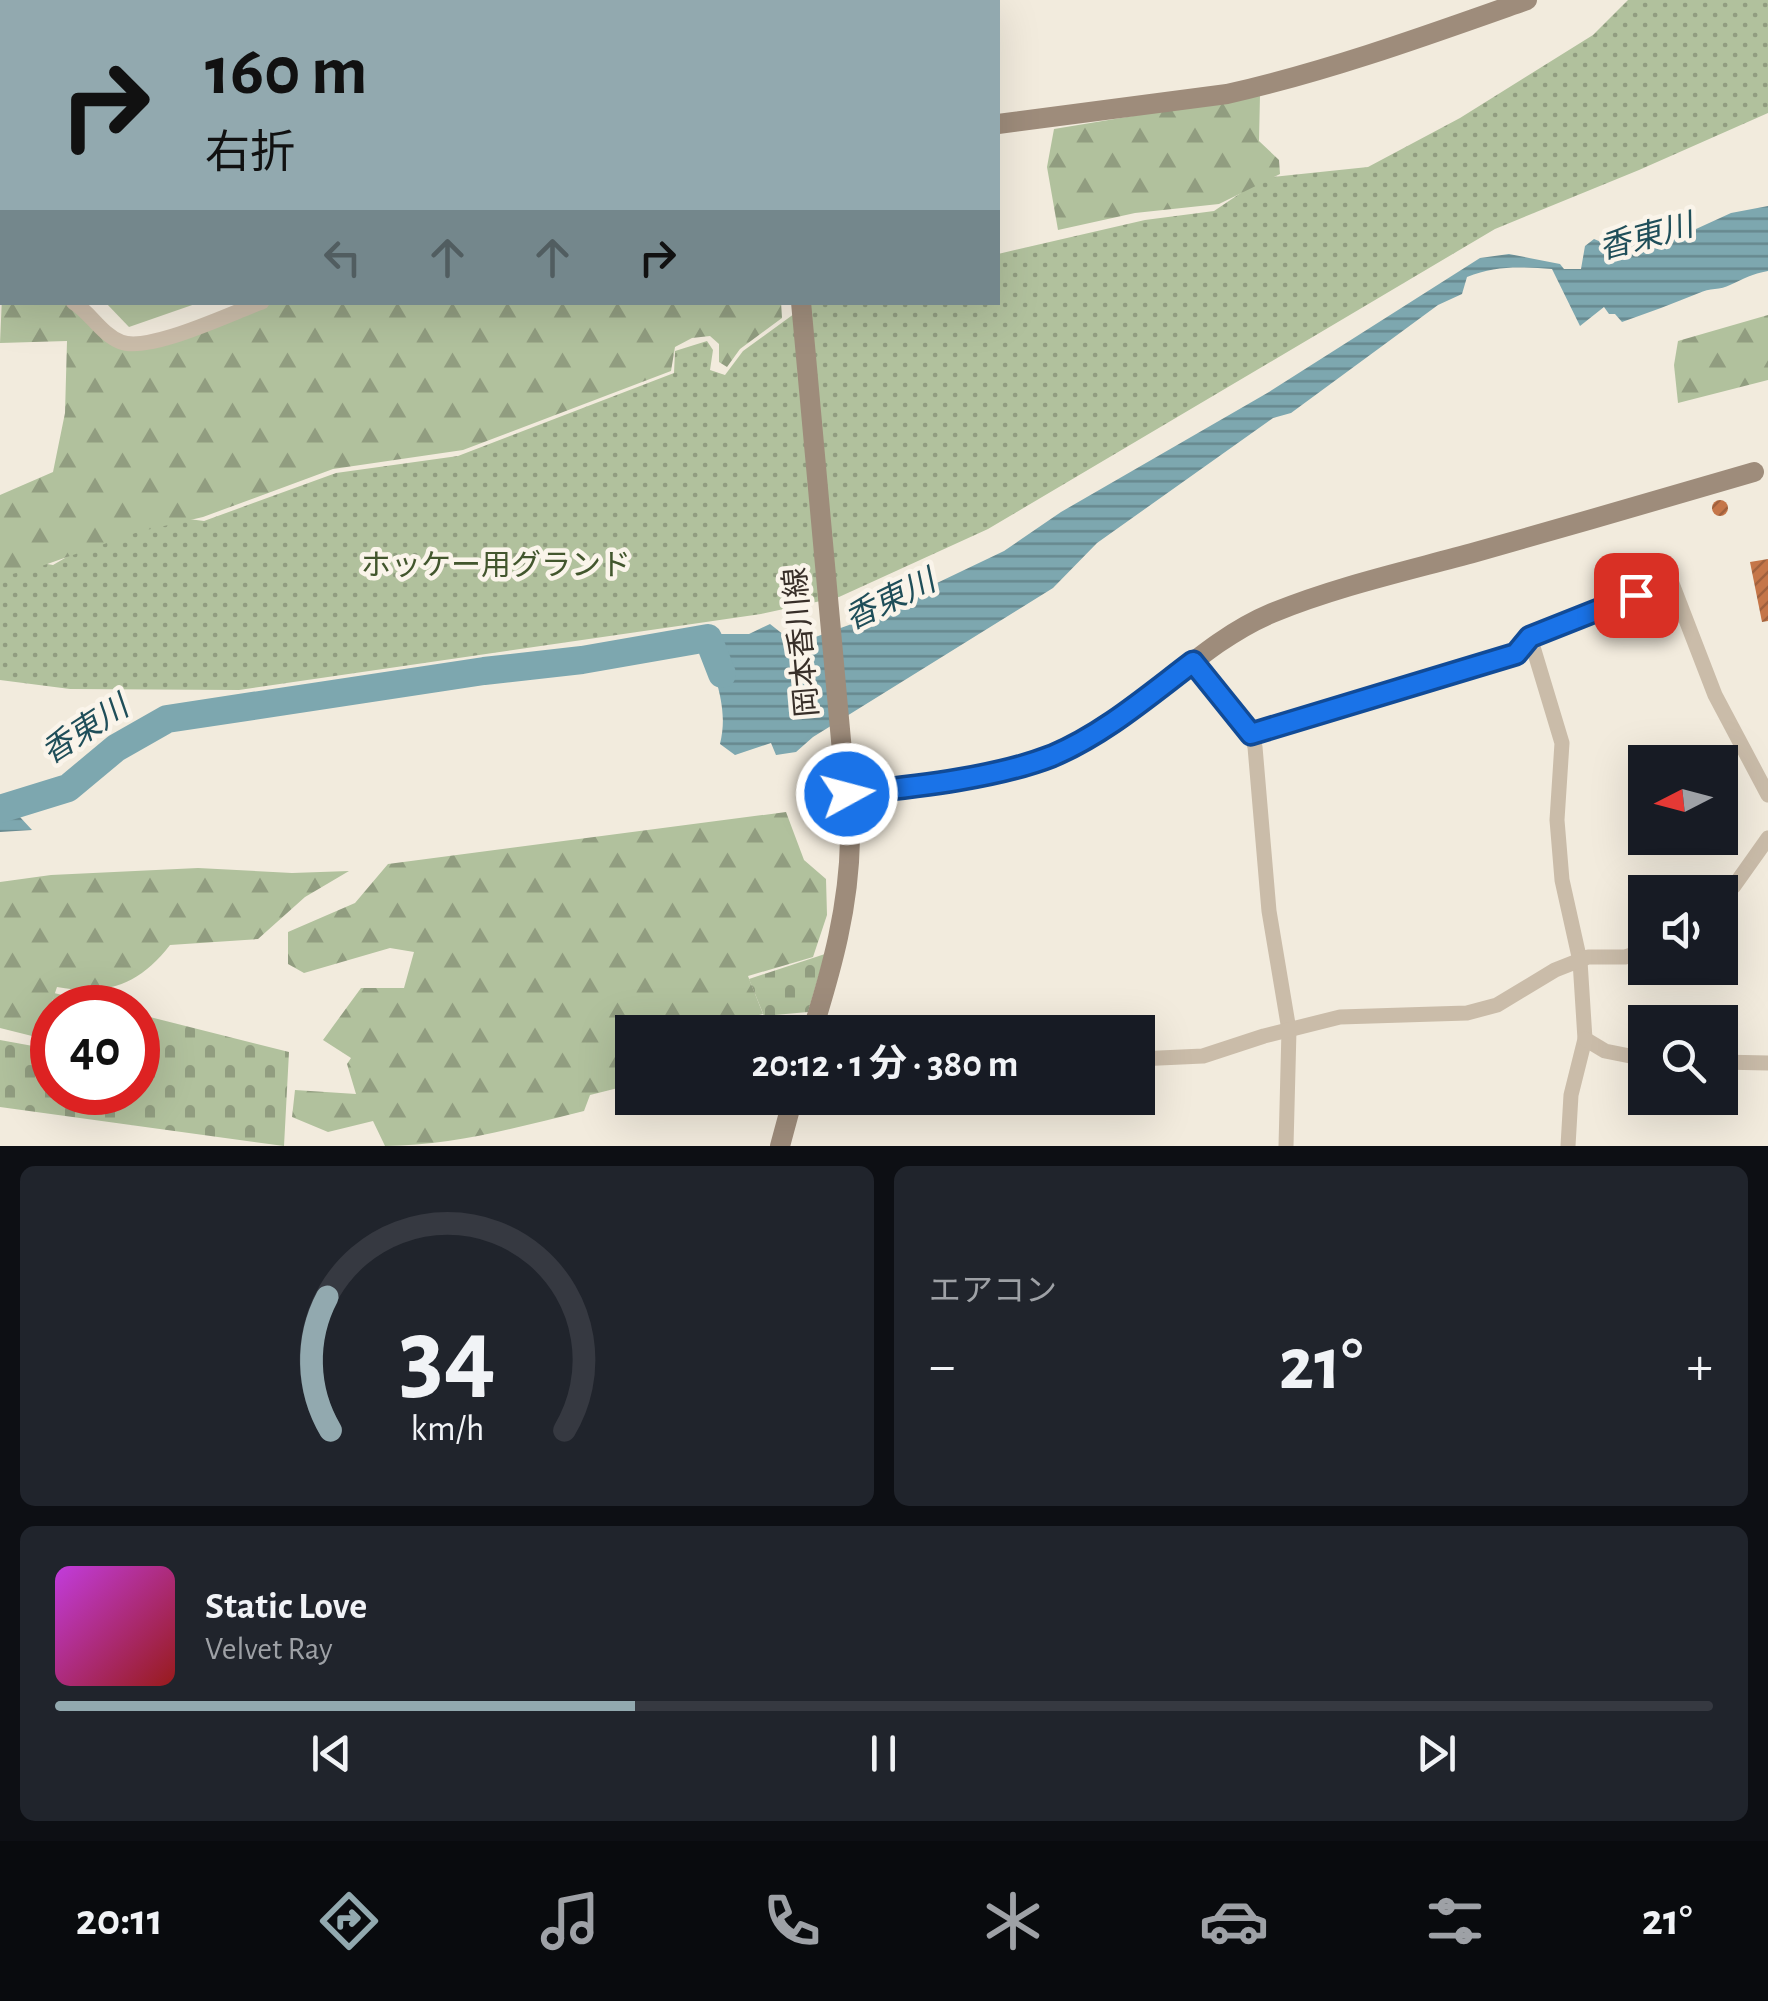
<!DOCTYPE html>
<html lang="ja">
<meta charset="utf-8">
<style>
body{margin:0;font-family:"Alegreya Sans","Noto Sans JP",sans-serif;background:#20242c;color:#f1f3f6;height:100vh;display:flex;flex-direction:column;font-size:38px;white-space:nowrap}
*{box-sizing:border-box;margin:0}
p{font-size:32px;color:#9ea1a6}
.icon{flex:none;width:55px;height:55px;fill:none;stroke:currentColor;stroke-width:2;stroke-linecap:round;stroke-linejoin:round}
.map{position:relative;height:1146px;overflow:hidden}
.sheet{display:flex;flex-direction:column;gap:20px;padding:20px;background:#0d0f14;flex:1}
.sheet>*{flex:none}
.hud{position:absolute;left:0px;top:0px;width:1000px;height:305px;box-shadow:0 10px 40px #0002;background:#92a9af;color:#111;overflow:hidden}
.needle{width:65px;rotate:264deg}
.buttons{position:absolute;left:1628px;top:745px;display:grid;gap:20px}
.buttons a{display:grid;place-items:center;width:110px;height:110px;border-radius:0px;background:#171b24;box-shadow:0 10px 40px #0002;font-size:50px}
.speed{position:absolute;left:30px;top:985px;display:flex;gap:20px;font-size:50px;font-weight:700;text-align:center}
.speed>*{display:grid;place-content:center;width:130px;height:130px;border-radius:50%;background:#171b24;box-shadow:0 10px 40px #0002;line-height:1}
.speed .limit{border:15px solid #d22;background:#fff;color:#111}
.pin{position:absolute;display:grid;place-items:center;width:85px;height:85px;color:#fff;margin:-42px;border-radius:20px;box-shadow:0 5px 15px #0006}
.me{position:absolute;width:110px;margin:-55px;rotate:83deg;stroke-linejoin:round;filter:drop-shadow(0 0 8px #0008)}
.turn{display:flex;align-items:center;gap:35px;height:210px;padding:0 40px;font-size:45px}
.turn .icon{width:130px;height:130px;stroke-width:2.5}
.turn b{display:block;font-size:70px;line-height:85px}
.lanes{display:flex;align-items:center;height:95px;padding:0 40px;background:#0003;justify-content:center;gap:50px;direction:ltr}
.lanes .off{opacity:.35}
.big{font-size:75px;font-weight:700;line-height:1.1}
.sheet .tile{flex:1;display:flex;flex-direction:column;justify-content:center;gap:15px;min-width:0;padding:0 35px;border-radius:15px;background:#20242c}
.sheet .dial{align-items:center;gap:0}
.dial svg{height:260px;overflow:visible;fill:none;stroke:#363941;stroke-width:7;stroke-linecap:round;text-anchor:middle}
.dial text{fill:#f1f3f6;stroke:none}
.song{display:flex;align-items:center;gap:30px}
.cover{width:120px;height:120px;border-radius:15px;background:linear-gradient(135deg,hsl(290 70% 55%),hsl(0 70% 35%))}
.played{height:10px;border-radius:5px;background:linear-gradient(90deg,#92a9af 35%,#363941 35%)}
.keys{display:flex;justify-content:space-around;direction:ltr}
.heat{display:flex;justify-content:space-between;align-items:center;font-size:55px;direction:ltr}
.sheet .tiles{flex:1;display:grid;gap:20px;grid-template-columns:1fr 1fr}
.tile:last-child{grid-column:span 2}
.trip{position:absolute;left:615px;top:1015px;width:540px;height:100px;border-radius:0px;background:#171b24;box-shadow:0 10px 40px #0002;font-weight:700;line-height:100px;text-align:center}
.menu{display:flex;height:160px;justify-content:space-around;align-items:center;background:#090b0e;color:#9ea1a6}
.menu .icon{width:70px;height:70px}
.menu .on{color:#92a9af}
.menu b{font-size:45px;color:#f1f3f6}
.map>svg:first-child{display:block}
.grass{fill:url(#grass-dots)}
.forest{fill:url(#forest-firs)}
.cemetery{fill:url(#cemetery-stones)}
.garden{fill:#b1c19d}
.water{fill:url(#water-rules)}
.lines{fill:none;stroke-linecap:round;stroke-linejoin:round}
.river{stroke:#7da7af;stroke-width:28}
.building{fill:url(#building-hatch)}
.street{stroke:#cabca9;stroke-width:15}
.secondary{stroke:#9e8c7b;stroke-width:20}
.route-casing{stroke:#114b97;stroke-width:25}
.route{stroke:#1a73e8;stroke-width:18}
.labels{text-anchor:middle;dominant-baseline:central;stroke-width:9;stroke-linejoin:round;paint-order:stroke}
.park-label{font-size:30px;fill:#42562d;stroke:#faf4ea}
.street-label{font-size:30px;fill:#382f29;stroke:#faf4ea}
.water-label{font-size:32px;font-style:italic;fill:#1f4e59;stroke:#faf4ea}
</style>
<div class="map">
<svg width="1768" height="1146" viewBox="0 0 1768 1146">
<defs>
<pattern id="grass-dots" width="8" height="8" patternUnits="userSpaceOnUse" patternTransform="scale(2.5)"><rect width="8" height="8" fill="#b1c19d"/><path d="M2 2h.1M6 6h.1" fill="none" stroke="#919d80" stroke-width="1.8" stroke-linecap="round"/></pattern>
<pattern id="forest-firs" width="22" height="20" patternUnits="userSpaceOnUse" patternTransform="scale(2.5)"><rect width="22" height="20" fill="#b1c19d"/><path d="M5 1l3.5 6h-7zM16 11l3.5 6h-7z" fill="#919d80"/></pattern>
<pattern id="cemetery-stones" width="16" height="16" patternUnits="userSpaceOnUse" patternTransform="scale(2.5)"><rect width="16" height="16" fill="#b1c19d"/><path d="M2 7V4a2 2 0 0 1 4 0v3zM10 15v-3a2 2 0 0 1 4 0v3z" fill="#919d80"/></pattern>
<pattern id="water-rules" width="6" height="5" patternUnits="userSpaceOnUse" patternTransform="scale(2.5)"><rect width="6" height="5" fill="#7da7af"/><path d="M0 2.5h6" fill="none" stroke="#67888e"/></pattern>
<pattern id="building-hatch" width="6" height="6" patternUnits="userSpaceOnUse" patternTransform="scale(2.5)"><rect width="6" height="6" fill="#c57649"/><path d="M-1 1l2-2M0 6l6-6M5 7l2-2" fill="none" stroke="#a1613d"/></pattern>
</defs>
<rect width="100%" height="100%" fill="#f2ebdd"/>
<!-- grass -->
<path class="grass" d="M1628,0h140v113l-129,57 -144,59 -507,300 -149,68 -78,17 -522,76 -169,-1 -70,-9v-124l53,9 89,-52 62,8 132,-48 122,-17 216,-83 1,-22 32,-10 6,9 -3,20 15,5 18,-24 66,-48 189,-1v-48l147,-34 69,-9 49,-33 105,-11 92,-49 133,-83z"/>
<!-- forest -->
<g class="forest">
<path d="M1260,95l-1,46 20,19 1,14 -61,30 -84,9 -77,17 -11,-63 7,-38z"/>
<path d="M2,297v5l83,1 27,41 70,-8 94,-34h505l1,16 -42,31 -13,18 -8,-5v-18l-9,-8 -18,2 -17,9 -4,24 -208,79 -130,19 -130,48 -65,15 -102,36 -36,9v-82l53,-23 12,-59 2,-72 -67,2z"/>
<path d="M1768,315v65l-90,23 -4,-38 4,-24z"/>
<path d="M786,812l18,48 22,19 1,36 -14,42 -65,19 15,38 -45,11 -12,7h-74v46l-14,10 -28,7 -6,16c-66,16 -131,35 -199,35l-12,-25 -45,11 -36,-15 3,-27 61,4 -9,-30 4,-6 -28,-18 38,-52h43l10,-36 -24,-4 -86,25 -16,-9v-32l67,-29 33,-39z"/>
<path d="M198,868l94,5 57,-2 -44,26 -47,42 -88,6c-31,40 -63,51 -113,42l-17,51 -40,-10v-146l51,-7z"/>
</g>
<!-- cemetery -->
<g class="cemetery">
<path d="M825,954l-17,58 -44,4 -15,-37z"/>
<path d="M54,993l58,14 -60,1v84h86v-78l151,38 -5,94 -284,-39v-67l44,8z"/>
</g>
<!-- garden -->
<g class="garden">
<path d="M206,0h205l1,2h-223z"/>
<path d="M106,303h92l-69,24z"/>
</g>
<!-- water -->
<g class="water">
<path d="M1768,206v65c-17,3 -22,7 -38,14 -9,5 -21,3 -31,8 -25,10 -51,20 -77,29l-7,-8h-6l-5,-7 -24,19 -28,-57c-30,-2 -56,-4 -85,8l-5,17 -24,11 -147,108 -18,5 -176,125 -44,45 -240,149 -17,15 -20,3 -5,-12 -36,12 -15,-11c10,-42 -9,-66 -12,-106l5,-4h36l21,-10 19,15 18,1 42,-15 155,-74 57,-39 208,-120 211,-134 29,-4 51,10 4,5h17l4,-23 9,-7 12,5 90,-15 35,-16z"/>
<path d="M0,801h24l-4,16 12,13 -32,2z"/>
</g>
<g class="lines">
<!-- river -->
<path class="river" d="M0,809l68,-21 48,-40 51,-29 317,-48 98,-11 126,-22 14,36"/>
</g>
<!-- building -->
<g class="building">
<circle cx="1720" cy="508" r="8"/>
<path d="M1768,559v62l-6,1 -12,-60z"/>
</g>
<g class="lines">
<!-- street -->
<g class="street">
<path d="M810,0v2"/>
<path d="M847,2l1,-2"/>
<path d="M0,87h2"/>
<path d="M0,189l2,12"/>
<path d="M0,290l2,-1"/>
<path d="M73,302c18,11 28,32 48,40 28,11 110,-29 141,-40"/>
<path d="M1530,637l32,106 -5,77 5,60 18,81 5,78 -14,56 -3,51"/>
<path d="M1193,662l58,73 4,12 14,164 20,119 -3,116"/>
<path d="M1251,735l266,-81 13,-17 141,-56 44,114 53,100"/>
<path d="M1720,898l14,-12 34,-48"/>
<path d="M1585,1039l20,12 40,8"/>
<path d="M1138,1059l65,-3 61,-20 76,-19 127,-4 30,-8 58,-35 33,-13h37l20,-6"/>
<path d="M1720,1062l48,1"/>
</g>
<!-- secondary -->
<g class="secondary">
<path d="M773,0v2"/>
<path d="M998,124l229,-30c102,-23 201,-59 300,-94"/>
<path d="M801,302l49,537c-1,68 -18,129 -38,193"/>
<path d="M847,794c83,-10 176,-18 250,-61 61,-35 108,-92 175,-120 66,-27 135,-42 204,-61 93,-26 185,-53 278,-80"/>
<path d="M780,1146l13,-48"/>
</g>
</g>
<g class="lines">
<defs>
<path id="route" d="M847,794c63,-7 146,-15 205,-38 52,-22 96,-60 141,-94l58,72 265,-80 14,-17 106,-42"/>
</defs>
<!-- route casing -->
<use href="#route" class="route-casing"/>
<!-- route -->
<use href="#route" class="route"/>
</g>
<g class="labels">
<!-- park labels -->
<g class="park-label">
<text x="496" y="566">ホッケー用グランド</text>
</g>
<!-- street labels -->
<g class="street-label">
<text transform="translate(802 642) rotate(-95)">岡本香川線</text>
</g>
<!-- water labels -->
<g class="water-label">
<text transform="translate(1646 237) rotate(-15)">香東川</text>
<text transform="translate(890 600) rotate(-26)">香東川</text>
<text transform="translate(85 730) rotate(-33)">香東川</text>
</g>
</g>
</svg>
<div class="buttons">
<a><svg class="needle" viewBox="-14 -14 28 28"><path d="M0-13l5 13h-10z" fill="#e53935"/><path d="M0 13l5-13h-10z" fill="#9ea1a6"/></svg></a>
<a><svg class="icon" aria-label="sound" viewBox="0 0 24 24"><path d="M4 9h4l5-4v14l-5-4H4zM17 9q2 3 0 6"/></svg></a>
<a><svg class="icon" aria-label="search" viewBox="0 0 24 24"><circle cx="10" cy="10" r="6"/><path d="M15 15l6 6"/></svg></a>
</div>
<div class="speed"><div class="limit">40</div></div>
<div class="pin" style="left:1636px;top:595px;background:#d93025"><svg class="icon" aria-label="arrive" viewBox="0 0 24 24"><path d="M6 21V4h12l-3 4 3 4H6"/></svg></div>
<svg class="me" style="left:847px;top:794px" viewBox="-20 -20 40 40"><circle r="17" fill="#1a73e8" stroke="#fff" stroke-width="3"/><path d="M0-11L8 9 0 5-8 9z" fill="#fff"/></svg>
<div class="trip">20:12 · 1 分 · 380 m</div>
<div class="hud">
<div class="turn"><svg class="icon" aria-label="right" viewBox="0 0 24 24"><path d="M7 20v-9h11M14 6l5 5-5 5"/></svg><div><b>160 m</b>右折</div></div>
<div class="lanes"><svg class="icon off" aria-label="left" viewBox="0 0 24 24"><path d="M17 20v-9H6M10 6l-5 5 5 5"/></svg><svg class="icon off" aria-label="ahead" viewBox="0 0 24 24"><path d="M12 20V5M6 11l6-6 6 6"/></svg><svg class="icon off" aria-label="ahead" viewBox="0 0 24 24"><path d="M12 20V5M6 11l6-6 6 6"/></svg><svg class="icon" aria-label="right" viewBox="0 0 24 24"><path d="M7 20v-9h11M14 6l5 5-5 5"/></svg></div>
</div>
</div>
<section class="sheet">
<div class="tiles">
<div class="tile dial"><svg viewBox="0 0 100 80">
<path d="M14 69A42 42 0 1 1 86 69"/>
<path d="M14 69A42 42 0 0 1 13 28" stroke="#92a9af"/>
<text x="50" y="56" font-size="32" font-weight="700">34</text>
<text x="50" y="72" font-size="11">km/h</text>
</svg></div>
<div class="tile"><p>エアコン</p>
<div class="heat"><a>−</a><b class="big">21°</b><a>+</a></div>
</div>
<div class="tile">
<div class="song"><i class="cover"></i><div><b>Static Love</b><p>Velvet Ray</p></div></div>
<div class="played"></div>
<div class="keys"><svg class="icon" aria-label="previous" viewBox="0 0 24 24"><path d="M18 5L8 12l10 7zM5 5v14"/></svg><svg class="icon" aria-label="pause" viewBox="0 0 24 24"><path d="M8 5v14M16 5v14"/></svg><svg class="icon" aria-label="next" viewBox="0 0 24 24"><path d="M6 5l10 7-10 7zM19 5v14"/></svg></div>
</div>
</div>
</section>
<nav class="menu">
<b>20:11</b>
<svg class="icon on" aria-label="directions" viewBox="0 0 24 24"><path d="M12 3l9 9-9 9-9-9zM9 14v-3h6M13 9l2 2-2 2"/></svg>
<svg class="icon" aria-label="music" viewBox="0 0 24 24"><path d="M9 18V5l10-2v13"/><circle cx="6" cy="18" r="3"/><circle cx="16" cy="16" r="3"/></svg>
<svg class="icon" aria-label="phone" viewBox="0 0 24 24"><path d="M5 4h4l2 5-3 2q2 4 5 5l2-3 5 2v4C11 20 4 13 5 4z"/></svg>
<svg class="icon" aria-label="climate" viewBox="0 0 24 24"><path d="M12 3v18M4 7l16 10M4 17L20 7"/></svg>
<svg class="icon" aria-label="car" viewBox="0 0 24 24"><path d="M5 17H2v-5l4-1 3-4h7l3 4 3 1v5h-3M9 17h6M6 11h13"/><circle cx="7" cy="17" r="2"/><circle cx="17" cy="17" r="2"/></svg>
<svg class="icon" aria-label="filters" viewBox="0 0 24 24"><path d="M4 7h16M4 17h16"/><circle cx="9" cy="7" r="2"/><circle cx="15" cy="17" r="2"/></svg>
<b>21°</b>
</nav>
